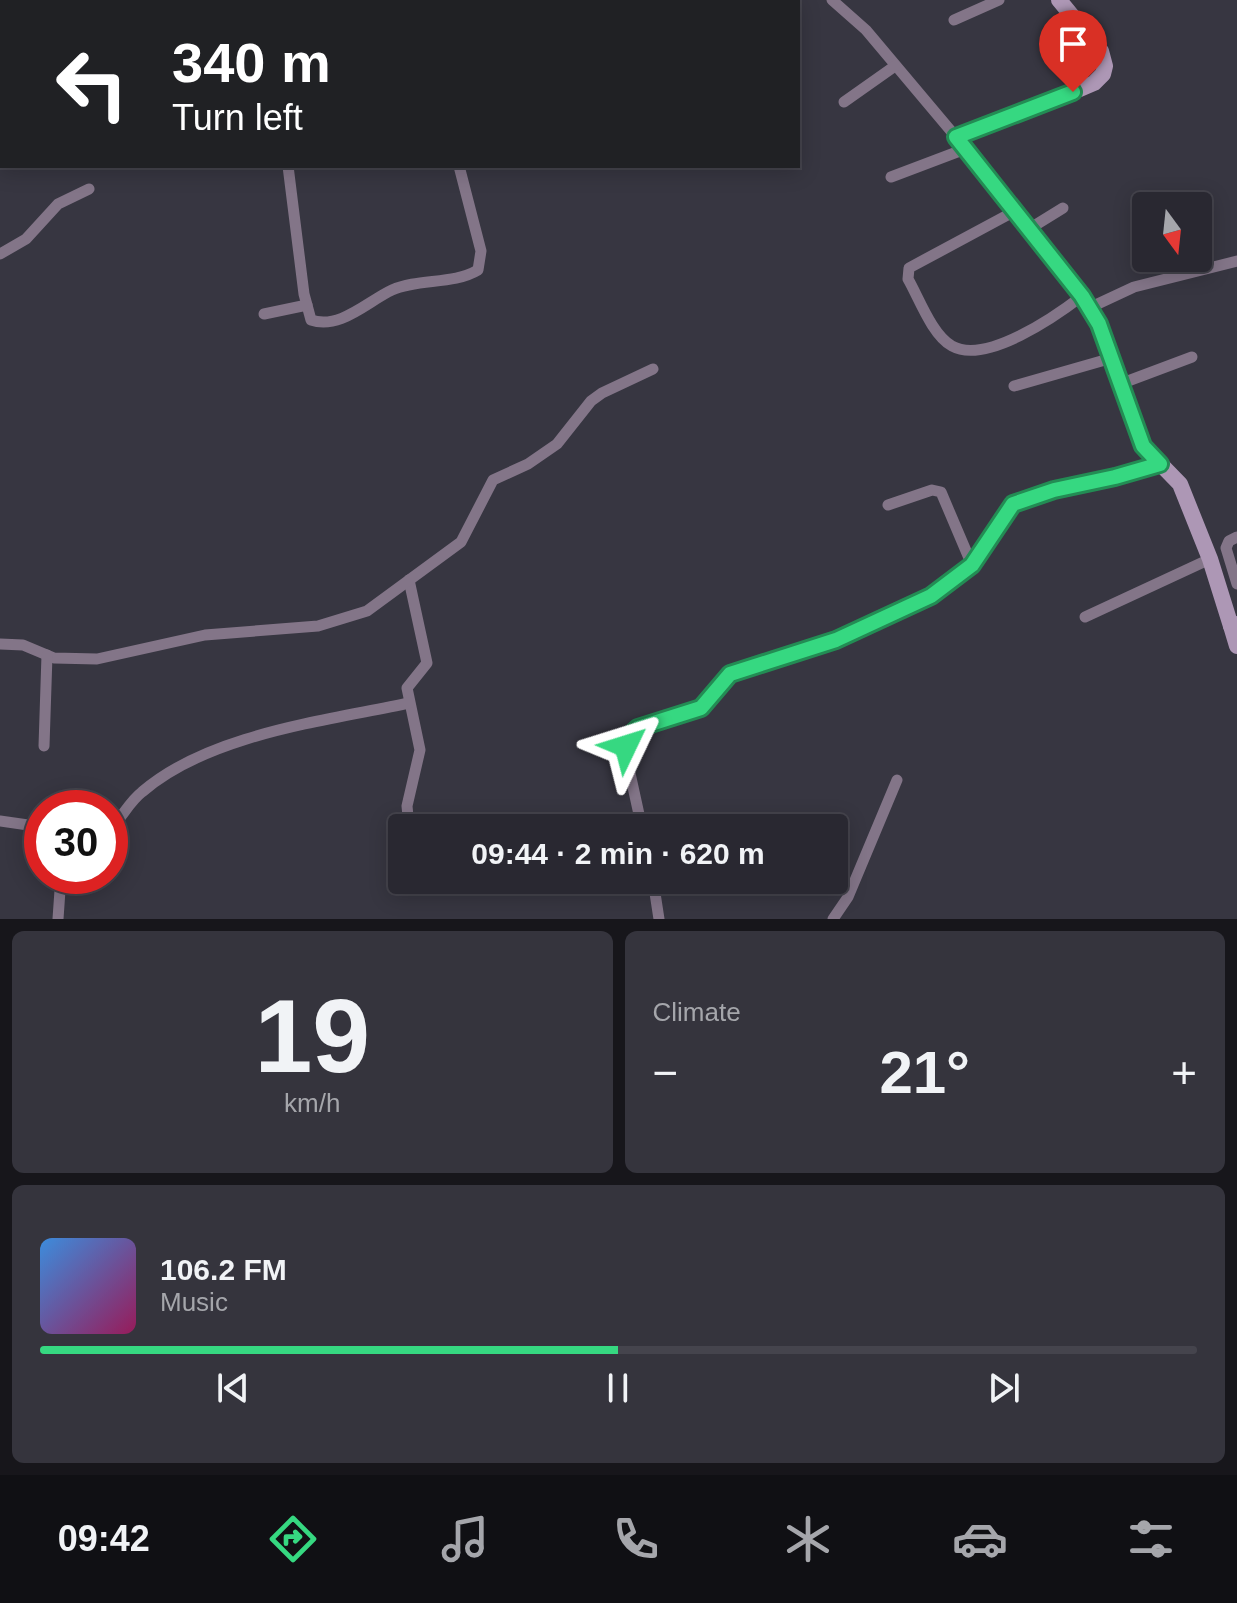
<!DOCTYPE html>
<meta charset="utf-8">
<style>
body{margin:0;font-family:Arial,sans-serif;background:#35343d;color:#f1f3f6;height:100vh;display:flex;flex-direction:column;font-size:30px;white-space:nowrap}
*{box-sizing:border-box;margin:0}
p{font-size:26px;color:#a5a6ab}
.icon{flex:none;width:44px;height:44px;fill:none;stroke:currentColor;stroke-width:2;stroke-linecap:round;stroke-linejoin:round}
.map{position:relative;height:919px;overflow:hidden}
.sheet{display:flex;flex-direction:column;gap:12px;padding:12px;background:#17161b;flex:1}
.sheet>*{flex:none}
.banner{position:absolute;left:0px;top:0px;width:800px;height:168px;box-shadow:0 4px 20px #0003,0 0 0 2px #45444d;background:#202124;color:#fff;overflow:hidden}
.needle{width:52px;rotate:165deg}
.buttons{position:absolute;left:1132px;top:192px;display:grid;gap:16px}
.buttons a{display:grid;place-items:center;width:80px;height:80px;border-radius:8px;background:#292831;box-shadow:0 4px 20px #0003,0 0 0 2px #45444d;font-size:40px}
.speed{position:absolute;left:24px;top:790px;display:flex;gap:16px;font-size:40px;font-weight:700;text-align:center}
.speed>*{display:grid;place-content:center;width:104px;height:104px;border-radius:50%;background:#292831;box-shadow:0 4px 20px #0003,0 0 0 2px #45444d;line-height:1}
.speed .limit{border:12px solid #d22;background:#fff;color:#111}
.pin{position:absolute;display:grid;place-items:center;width:68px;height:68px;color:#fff;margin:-82px -34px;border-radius:50% 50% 50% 0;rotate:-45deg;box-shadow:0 0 8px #0007}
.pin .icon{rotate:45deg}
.me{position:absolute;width:88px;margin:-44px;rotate:49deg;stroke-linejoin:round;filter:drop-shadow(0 0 6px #0008)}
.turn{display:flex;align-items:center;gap:28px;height:168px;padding:0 40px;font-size:36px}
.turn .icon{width:104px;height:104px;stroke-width:2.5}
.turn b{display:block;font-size:56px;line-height:68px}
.big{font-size:60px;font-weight:700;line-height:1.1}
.sheet .card{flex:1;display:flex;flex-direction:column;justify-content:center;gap:12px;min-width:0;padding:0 28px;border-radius:12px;background:#35343d}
.sheet .dial{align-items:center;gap:0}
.dial b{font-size:104px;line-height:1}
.song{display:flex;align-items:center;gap:24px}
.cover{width:96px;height:96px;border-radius:12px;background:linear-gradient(135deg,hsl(210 70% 55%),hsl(330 70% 35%))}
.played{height:8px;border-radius:4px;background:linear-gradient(90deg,#36d881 50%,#45444d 50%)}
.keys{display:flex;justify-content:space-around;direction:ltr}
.heat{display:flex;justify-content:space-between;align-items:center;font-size:44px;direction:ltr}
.sheet .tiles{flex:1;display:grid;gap:12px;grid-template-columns:1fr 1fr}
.card:last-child{grid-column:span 2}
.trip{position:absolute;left:388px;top:814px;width:460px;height:80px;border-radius:8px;background:#292831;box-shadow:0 4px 20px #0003,0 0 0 2px #45444d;font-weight:700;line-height:80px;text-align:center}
.menu{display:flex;height:128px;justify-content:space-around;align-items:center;background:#101014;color:#a5a6ab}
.menu .icon{width:56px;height:56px}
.menu .selected{color:#36d881}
.menu b{font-size:36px;color:#f1f3f6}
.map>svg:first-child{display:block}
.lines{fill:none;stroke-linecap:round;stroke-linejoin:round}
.street{stroke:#837588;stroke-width:11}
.secondary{stroke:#ad97b5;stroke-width:16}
.route-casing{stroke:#238c54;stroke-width:20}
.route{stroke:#36d881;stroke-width:14}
</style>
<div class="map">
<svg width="1237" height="919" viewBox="0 0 1237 919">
<rect width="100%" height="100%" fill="#373641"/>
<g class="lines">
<!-- street -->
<g class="street">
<path d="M204,0l6,2"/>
<path d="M296,0v2"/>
<path d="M832,0l34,30 90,107"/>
<path d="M0,1l2,-1"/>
<path d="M515,2l3,-2"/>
<path d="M954,20l45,-20"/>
<path d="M844,102l51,-36"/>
<path d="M288,166l16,128 7,26c29,10 57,-19 81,-30 27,-12 61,-5 86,-20l3,-19 -22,-85"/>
<path d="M891,177l74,-28"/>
<path d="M1015,211l-106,57 -1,11c11,19 24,56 44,67 34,19 104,-30 130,-50"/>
<path d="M1029,229l34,-21"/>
<path d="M0,254l26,-15 32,-35 31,-15"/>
<path d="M1089,308l45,-21 103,-26"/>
<path d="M264,314l43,-9"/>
<path d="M1120,384l72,-27"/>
<path d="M1014,386l98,-28"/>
<path d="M888,505l44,-15 9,2 31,73"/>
<path d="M1237,537l-8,4 -3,7 11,36"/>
<path d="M409,580l18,83 -20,25 13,62 -13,56 2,21"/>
<path d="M1085,617l125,-58"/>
<path d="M0,644l23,1 31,13 43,1 108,-24 113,-9 49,-15 94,-69 32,-62 35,-16 29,-20 34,-43 11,-8 51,-24"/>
<path d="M44,746l3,-91"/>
<path d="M0,821l42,6"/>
<path d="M642,828l-16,-73 2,-18 10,-9 63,-20 29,-34 106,-34 95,-44 41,-31 41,-61 41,-14 61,-13 45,-13"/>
<path d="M110,829c12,-11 19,-27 32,-37 67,-58 183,-71 267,-89"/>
<path d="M653,880l6,39"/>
<path d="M58,919l3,-43"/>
<path d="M833,919l15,-22 49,-117"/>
</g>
<!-- secondary -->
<g class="secondary">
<path d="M1059,0l42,51 4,15 -2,8 -9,9 -21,9 -117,45 126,159 17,28 44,122 37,38 30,75 21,67"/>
<path d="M1237,624l-6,2 6,20"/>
</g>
</g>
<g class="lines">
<defs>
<path id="route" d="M626,746l2,-9 10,-9 63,-20 29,-34 106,-34 95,-44 41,-31 41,-61 41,-14 61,-13 45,-13 -17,-18 -44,-122 -17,-28 -126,-159 117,-45"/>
</defs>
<!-- route casing -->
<use href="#route" class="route-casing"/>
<!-- route -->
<use href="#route" class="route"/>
</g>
</svg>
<div class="buttons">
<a><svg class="needle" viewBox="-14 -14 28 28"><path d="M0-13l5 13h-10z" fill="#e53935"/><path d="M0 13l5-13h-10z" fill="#a5a6ab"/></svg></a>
</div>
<div class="speed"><div class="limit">30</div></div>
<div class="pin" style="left:1073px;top:92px;background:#d93025"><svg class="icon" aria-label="arrive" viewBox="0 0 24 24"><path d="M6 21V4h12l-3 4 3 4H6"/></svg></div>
<svg class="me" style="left:626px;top:746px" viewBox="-20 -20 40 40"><path d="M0-17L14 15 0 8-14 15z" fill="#36d881" stroke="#fff" stroke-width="4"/></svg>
<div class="trip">09:44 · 2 min · 620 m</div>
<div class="banner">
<div class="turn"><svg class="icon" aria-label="left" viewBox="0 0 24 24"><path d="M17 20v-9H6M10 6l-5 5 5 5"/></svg><div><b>340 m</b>Turn left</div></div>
</div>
</div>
<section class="sheet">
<div class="tiles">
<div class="card dial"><b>19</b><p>km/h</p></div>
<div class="card"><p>Climate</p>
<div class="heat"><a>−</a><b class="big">21°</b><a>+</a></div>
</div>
<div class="card">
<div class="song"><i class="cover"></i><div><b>106.2 FM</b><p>Music</p></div></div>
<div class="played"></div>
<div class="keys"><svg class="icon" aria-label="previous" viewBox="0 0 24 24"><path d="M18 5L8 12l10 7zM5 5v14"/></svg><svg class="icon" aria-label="pause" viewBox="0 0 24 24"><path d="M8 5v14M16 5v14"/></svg><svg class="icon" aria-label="next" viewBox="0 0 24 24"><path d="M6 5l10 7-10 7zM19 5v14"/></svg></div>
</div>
</div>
</section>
<nav class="menu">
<b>09:42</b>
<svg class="icon selected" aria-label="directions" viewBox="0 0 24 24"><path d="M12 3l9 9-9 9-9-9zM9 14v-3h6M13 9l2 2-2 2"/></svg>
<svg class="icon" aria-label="music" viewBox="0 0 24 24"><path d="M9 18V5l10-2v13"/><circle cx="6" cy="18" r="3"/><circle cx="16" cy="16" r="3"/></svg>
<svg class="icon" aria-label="phone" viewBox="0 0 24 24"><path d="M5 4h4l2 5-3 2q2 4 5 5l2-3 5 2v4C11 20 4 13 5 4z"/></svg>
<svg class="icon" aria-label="climate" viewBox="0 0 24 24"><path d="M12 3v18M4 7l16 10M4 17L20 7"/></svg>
<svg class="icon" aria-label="car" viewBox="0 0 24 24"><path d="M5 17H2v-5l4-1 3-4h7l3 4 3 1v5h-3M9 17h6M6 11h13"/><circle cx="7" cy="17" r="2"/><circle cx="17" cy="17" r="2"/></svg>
<svg class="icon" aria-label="filters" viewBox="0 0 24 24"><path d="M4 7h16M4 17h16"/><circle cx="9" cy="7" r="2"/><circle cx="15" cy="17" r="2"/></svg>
</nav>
